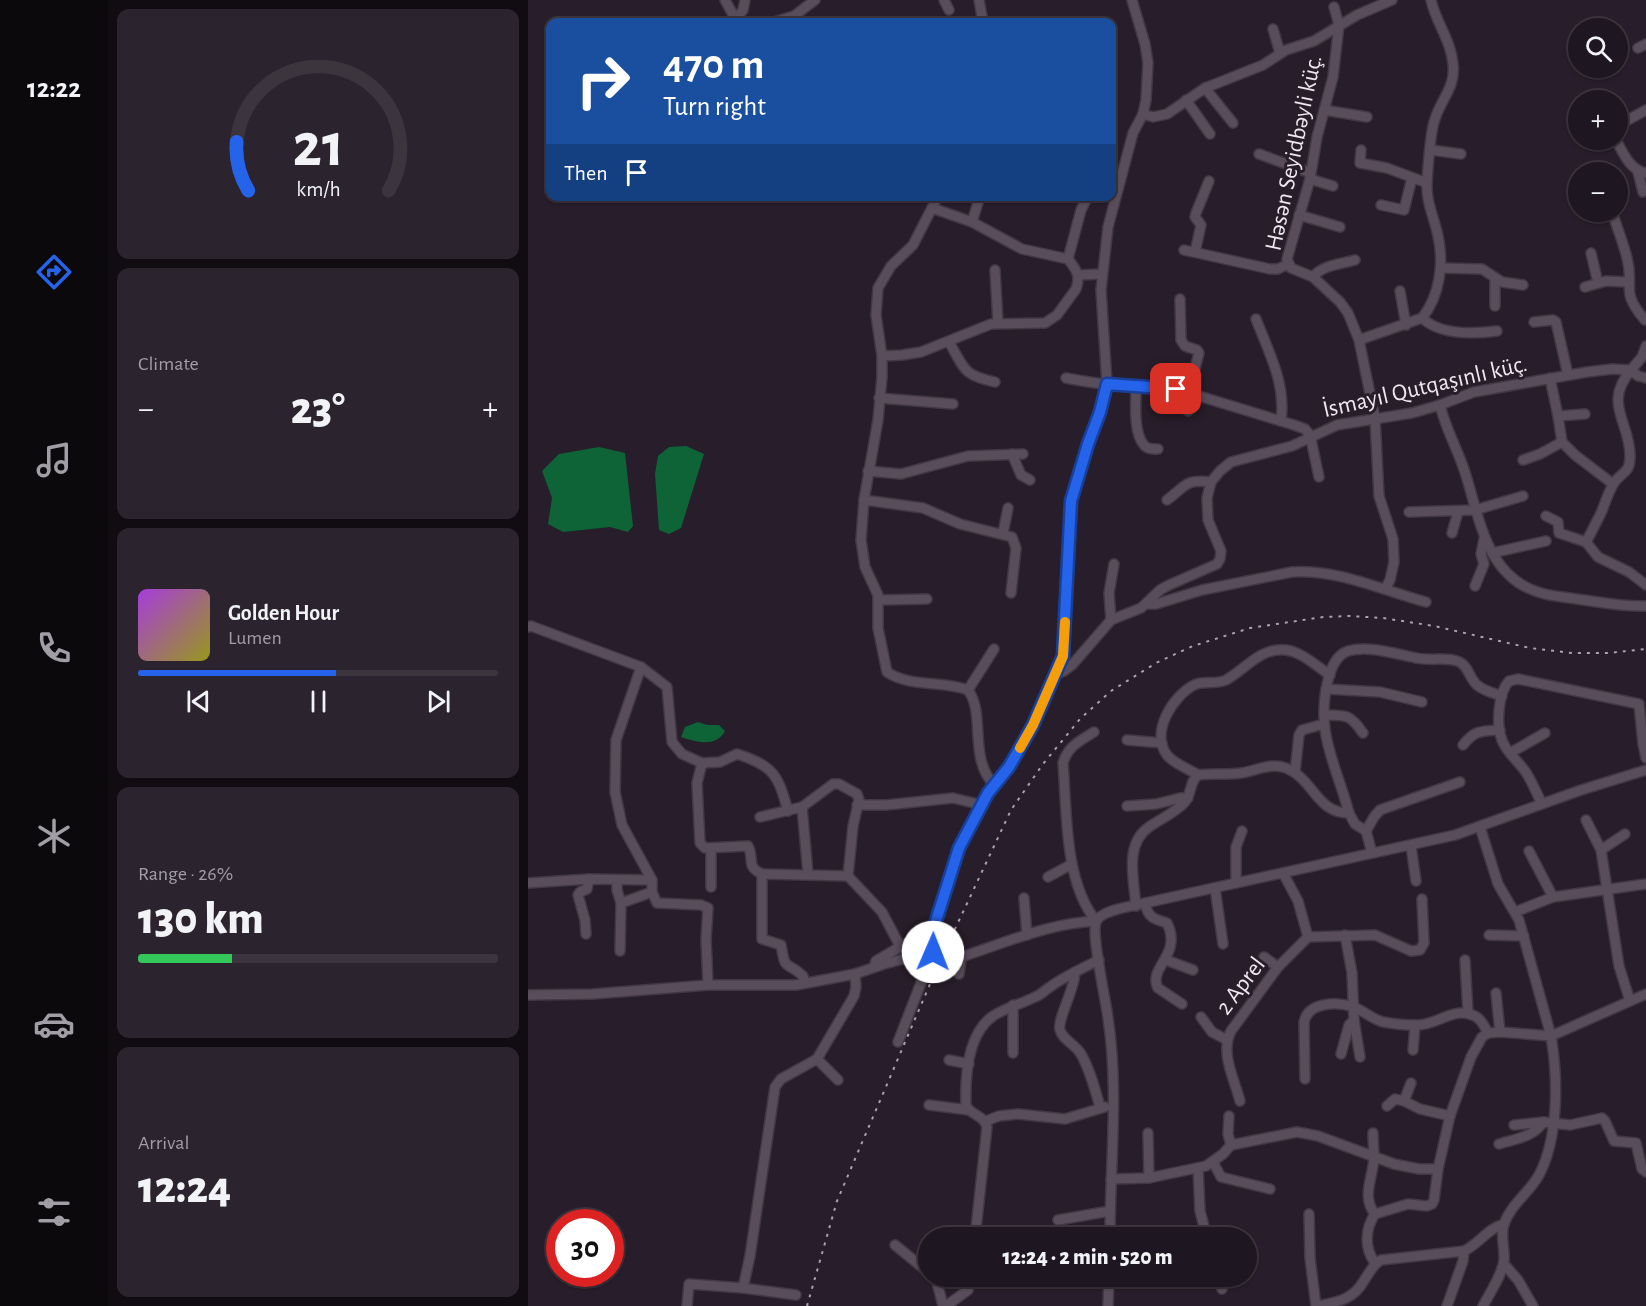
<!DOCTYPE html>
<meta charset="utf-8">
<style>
body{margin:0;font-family:"Alegreya Sans",sans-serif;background:#2b232d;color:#f1f3f6;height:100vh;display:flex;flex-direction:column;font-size:22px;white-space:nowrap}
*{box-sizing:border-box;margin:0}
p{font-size:20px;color:#a19fa5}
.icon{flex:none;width:33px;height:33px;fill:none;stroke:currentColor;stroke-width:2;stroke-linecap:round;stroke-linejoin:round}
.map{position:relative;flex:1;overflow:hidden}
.details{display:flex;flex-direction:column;gap:9px;padding:9px;background:#100c12;width:420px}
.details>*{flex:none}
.top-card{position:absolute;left:18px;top:18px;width:570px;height:183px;border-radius:12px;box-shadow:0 2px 4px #0004,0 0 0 2px #3c353e;background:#1a4fa0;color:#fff;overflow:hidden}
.fabs{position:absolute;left:1040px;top:18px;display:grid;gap:12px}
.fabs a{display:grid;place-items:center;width:60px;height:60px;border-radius:50%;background:#1e1620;box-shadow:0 2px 4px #0004,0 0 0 2px #3c353e;font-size:30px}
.speed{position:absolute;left:18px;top:1209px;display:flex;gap:12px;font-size:30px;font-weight:700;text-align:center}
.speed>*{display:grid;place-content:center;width:78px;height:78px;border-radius:50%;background:#1e1620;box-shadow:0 2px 4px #0004,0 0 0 2px #3c353e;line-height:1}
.speed .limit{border:9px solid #d22;background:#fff;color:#111}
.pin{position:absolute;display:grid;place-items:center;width:51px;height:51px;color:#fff;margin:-26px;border-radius:12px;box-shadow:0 3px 9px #0006}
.me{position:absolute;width:66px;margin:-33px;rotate:1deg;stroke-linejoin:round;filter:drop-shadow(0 0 4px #0008)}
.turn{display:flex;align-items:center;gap:21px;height:126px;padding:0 18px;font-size:27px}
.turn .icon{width:78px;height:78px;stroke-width:2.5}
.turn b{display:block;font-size:42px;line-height:51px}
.then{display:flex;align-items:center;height:57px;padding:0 18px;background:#0003;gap:12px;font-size:22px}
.big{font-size:45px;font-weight:800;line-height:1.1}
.details .widget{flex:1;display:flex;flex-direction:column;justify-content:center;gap:9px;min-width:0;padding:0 21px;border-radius:12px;background:#2b232d}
.details .dial{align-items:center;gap:0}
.dial svg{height:156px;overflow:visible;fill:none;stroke:#3c353e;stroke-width:7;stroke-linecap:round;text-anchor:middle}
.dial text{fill:#f1f3f6;stroke:none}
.song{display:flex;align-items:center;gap:18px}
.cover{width:72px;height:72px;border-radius:9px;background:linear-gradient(135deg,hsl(280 70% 55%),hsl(60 70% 35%))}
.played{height:6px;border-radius:3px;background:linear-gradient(90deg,#2563eb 55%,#3c353e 55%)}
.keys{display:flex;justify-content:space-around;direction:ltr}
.heat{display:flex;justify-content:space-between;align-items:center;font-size:33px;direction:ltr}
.charge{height:9px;border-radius:4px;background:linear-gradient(90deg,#34c759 26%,#3c353e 0)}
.trip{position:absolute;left:390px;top:1227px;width:339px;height:60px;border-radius:30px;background:#1e1620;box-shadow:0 2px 4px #0004,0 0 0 2px #3c353e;font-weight:800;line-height:60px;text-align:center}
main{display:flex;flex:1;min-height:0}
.menu{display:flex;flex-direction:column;width:108px;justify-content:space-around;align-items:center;background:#0c090d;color:#a19fa5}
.menu .icon{width:42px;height:42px}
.menu .active{color:#2563eb}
.menu b{font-size:27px;color:#f1f3f6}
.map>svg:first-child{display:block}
.water{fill:#0e6337}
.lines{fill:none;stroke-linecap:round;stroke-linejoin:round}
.minor-casing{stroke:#423844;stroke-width:12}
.minor{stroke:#594d5b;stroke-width:9}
.rail{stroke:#aba2ad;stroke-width:2;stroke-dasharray:3 6;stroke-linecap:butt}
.route-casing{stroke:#184099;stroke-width:15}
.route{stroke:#2563eb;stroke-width:10}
.slow{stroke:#f59e0b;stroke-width:10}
.labels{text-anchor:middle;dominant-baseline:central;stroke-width:6;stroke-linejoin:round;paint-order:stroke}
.street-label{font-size:24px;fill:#efe8f1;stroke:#281d2a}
</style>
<main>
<nav class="menu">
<b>12:22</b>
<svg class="icon active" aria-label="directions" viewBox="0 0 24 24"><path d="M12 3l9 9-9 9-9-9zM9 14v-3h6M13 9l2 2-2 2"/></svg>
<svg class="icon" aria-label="music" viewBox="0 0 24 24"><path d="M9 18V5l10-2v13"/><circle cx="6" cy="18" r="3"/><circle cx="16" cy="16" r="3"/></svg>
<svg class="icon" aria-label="phone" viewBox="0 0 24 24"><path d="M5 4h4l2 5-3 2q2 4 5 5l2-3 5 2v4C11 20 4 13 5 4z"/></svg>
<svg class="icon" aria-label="climate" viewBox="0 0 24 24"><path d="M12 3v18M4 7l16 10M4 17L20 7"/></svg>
<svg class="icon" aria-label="car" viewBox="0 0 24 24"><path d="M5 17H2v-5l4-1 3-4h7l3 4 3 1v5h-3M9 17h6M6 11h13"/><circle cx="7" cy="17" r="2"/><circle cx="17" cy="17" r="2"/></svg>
<svg class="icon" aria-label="filters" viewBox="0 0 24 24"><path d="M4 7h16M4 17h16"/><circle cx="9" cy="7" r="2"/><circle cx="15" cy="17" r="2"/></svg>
</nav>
<section class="details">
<div class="widget dial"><svg viewBox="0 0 100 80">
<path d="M14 69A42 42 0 1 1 86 69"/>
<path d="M14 69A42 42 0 0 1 8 44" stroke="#2563eb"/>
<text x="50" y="56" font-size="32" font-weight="700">21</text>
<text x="50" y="72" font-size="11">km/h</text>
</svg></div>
<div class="widget"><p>Climate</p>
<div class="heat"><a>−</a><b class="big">23°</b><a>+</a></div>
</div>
<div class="widget">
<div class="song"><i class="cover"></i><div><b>Golden Hour</b><p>Lumen</p></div></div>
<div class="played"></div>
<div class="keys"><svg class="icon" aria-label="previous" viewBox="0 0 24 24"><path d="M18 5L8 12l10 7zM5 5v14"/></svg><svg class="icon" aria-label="pause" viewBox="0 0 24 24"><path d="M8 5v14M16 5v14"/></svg><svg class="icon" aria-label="next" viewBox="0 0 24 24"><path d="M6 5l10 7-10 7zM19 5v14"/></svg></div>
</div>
<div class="widget"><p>Range · 26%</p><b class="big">130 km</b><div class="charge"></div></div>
<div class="widget"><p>Arrival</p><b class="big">12:24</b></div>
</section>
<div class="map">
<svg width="1118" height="1306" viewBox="0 0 1118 1306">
<rect width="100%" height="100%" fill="#281d2a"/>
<!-- water -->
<g class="water">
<path d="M158,446l18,8 -23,74 -12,6 -10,-4 -4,-56 3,-18 11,-9z"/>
<path d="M71,447l26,6 8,73 -5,6 -18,-5 -47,5 -15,-8 4,-26 -10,-27 17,-17z"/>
<path d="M170,722l9,3h12l6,6c-9,17 -29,11 -44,6l4,-10z"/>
</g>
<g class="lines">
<defs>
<g id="minor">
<path d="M197,0l12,22"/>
<path d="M416,0l5,10"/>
<path d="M451,0l4,22"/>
<path d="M806,7l5,18 -6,52 -16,60 -7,42 -23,80 4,9 22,9 27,25 8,11 11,27 16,78 4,78 14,43 1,23 -4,18 -5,9"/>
<path d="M207,20l8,-10 2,-10"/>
<path d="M246,22l20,-6 21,-16"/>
<path d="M745,29l7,24"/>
<path d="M1110,48l8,-4"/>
<path d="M677,88l28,35"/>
<path d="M658,100l24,34"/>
<path d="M796,110l43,7"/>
<path d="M615,114l10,3 14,-3 38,-26 58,-23 23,-15 28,-9 43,-26 35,-15"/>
<path d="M1089,126l29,-16"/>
<path d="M1088,140c7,13 14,30 30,33"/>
<path d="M833,150l-1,13 27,5 40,15"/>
<path d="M903,150l30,4"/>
<path d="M731,154l52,19"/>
<path d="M1110,172l5,20"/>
<path d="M782,179l23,7"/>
<path d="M410,196l-25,49 -22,21 -13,22 -2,27 6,41v21l-4,43 -14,80 -3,40 4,27 13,28v33l9,44c24,16 55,8 81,18 18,24 0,67 26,95"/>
<path d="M853,205l23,5 8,-32"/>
<path d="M404,208l40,14 50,27 46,10"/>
<path d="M1084,212c5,15 11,30 15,46 8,30 -8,32 18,62"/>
<path d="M771,215l41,12"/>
<path d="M444,222l8,-26"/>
<path d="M656,250l86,19h8l10,-5"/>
<path d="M667,252l6,-27 -6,-8 1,-4 13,-32"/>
<path d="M1063,253l7,30"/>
<path d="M913,268l41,1 20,13 21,3"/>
<path d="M467,270l3,53"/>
<path d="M551,275l23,-1"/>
<path d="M785,277c9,-12 29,-13 42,-17"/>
<path d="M1057,287l21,-6 22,1"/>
<path d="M872,291l6,34"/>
<path d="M652,299l1,41 4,6 12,4 2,3 -10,39 -1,19"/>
<path d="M967,306v-28"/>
<path d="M894,318c18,17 52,16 75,13"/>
<path d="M728,319c13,34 30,64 25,102"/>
<path d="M1006,322l19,-2 3,2 12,53"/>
<path d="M831,340l63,-22c18,-22 22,-55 16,-82 -4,-19 -12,-34 -11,-53 1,-16 3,-51 8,-64 6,-20 21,-32 18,-55 -2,-24 -17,-41 -22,-64"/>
<path d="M421,342c16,27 13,33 46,40"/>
<path d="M354,356l20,-1 19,-3 70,-28 54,-1 12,-8 19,-26c5,-13 0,-20 -8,-30l13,-49 7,-14"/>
<path d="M538,378c20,4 41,7 62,8 16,2 32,0 48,3l118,36 11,4 5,6 9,42"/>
<path d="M1022,378l8,38 4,26 13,13 38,29"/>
<path d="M608,387c0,15 -3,46 8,58 3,4 9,4 14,4"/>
<path d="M351,398l74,6"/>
<path d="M912,405c6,26 20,48 27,74 14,46 22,102 78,115 11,3 22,3 32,5 23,3 46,8 69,7"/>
<path d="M1030,416l27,-2"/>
<path d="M484,454l9,21 9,5"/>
<path d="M995,460l17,-6 22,-12"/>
<path d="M340,471l33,3 67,-18 55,-2"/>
<path d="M336,500l59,8 37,16 52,13 4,11 -5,45"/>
<path d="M639,500c20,-15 18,-21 44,-18"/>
<path d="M881,512l66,-2 48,-14"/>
<path d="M1018,516l12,6 1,11 27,9c5,-9 10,-19 15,-29 4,-9 7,-21 13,-30 7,-11 16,-9 16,-26 1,-34 -28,-53 1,-87l7,6 8,2"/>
<path d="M475,533l5,-25"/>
<path d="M924,533l6,-21"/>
<path d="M1058,542l12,15 31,15 17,13"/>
<path d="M964,553l54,-12"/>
<path d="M947,586l9,-22 -3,-10 3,-15"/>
<path d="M350,600l49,-1"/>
<path d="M618,604h10l46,-14 90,-18c47,-3 89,18 134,30"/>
<path d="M583,620l-2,-27 5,-29"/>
<path d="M0,627l3,-1 110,41"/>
<path d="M528,674l8,-3 8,-6 39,-45 30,-12 19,-18 9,-5 48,-21 3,-5 1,-8 -13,-31 -1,-22 4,-16 9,-11 11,-9 61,-16 45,-21 75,-12 28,-8 34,-13 113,-20 25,-3 19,1 11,-13 4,-11"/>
<path d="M798,689l54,3 42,10"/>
<path d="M440,690l26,-41"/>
<path d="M796,715c22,0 26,-1 39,18"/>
<path d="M566,732c-14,9 -26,14 -31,31 4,49 1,118 33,158"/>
<path d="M599,740l35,3"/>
<path d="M935,745c12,-15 18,-14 37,-15"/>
<path d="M982,753l35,-20"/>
<path d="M174,763l-5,20 3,60 5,5 43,-2c7,13 -3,20 14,28v65l19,6c5,29 4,14 22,31l2,7"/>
<path d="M767,772l4,-37 3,-5 22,-6"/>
<path d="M670,775c-9,-6 -24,-11 -31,-20 -17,-23 6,-59 27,-70 9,-5 22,0 32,-5 20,-11 34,-33 60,-30 16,2 30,16 44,25"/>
<path d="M1014,804c-5,-10 -9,-20 -15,-30 -7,-12 -21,-21 -25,-34 -6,-15 -4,-47 7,-59l9,-2 121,25 4,40 3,14"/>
<path d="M329,805h29l67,-7 29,7"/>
<path d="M599,806l29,-2 24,-6h8"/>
<path d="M274,807l6,67"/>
<path d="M821,813c-13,-49 -34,-80 -21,-133 3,-12 8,-25 20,-29 21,-6 48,3 68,7 13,3 29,-1 41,3 11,3 12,17 20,24 7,6 16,8 25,11"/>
<path d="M232,817l42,-10 31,-23h6l18,10 2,6 -6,26 -5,50 34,36 18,34"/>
<path d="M1058,820l15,30 18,116 11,35"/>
<path d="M952,827l18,57 21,36 32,116c7,42 8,101 -12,139 -10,18 -28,29 -35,49 -4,12 1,24 0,36 -2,16 -14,32 -21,46"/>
<path d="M838,831l8,-14 6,-7 80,-28"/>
<path d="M883,846l5,35"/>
<path d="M183,848v39"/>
<path d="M1073,850l24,-16"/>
<path d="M1001,851l24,46"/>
<path d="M234,874l86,2"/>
<path d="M520,877l24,-13"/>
<path d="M89,881v9l4,13 -1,48"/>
<path d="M0,883l61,-4 63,1"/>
<path d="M708,883v-36l6,-16"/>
<path d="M687,888l8,56"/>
<path d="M496,898l3,37"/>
<path d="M93,903l31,-11"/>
<path d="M617,903c3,15 9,16 22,20 16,32 -20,45 -9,65l24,16"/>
<path d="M608,906c-2,-26 -12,-62 13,-79 12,-8 25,-14 35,-24 8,-8 5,-21 14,-28 14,-2 29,0 43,-2 15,-2 29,-11 45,-5 28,11 30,45 63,45l6,11 11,7 6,22"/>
<path d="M987,912l38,-15 93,-13"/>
<path d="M58,934l-1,-14 -7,-25 2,-3 7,-3 2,-10"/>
<path d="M817,935l7,38 2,47 6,37"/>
<path d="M961,935l35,1"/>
<path d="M780,937l67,-2 36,16 9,-1 4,-7 -2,-44"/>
<path d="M736,957l14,10"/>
<path d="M638,960l27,10"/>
<path d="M937,960l3,53"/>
<path d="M346,967l2,-6 29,-17 20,-1 5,-3 29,-92 29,-55 21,-26 24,-42 30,-69 8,-155 17,-57 12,-32 7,-28 -6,-94 7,-63 25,-94 10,-19 3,-14 2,-37 -3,-19 -13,-44"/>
<path d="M547,972c0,17 -18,47 -15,58 2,9 16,15 21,24 9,16 14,35 19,53"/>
<path d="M431,974l2,-15 3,-3c43,-14 86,-33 132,-35"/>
<path d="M180,985l-2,-46 2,-31 -7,-3 -44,-2 -5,-11v-12l-30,-55 -7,-33 1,-52 25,-73 26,20 5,55 10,12 20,9 18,-1 17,-8c37,12 41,21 51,57"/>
<path d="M968,993l4,39"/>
<path d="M0,995l65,-1 115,-9h88l59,-11 29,-10 19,-5 27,2"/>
<path d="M485,1005v48"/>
<path d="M673,1017l11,15 15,8"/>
<path d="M370,1042l35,-90v-5l-3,-7"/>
<path d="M885,1050l2,-25"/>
<path d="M813,1054l8,-29 5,-5"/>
<path d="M289,1059l21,21"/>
<path d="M421,1060l20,4"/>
<path d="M777,1079l-1,-56c3,-21 33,-22 50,-16 10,4 18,12 29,15 10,2 22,3 33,3 19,1 34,-16 53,-11 11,2 14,10 19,19"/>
<path d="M712,1101c-6,-23 -20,-48 -9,-70l47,-64 30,-30 -10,-36 -15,-28"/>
<path d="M876,1101l7,-18"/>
<path d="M401,1105l40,5"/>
<path d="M859,1106l8,-7 9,2 16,8 30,7"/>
<path d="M701,1116l-1,18 3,11"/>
<path d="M458,1121l13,-5 19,-2 47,5 40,-12"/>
<path d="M986,1125l29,-3"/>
<path d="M620,1133l1,45"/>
<path d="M845,1133c0,8 1,17 1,25 -1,19 -13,39 1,56"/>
<path d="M971,1144c16,-5 35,-7 44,-22l27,3 32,-7 3,3 9,20 22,2 6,26 4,3"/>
<path d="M685,1162l8,15 49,12"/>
<path d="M670,1168l2,43 7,27"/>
<path d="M583,1179l38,-1 57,-12 17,-12 8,-9 66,-13 21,4 76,28 25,5h19l12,-53 21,-59 11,-20 6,-4 12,-1 51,4 95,-42"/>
<path d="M781,1214l1,44 6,48"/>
<path d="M530,1220l52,-9"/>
<path d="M447,1238l12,-111c-3,-12 -15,-11 -21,-21 -1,-28 1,-72 27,-90 14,-9 28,-12 42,-19 6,-2 10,-7 15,-10 15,-11 33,-19 49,-27"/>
<path d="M582,1238c0,-74 9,-148 -2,-220 -2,-17 -17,-84 -12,-96 4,-12 37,-16 49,-19l310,-68 126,-45 65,-20"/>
<path d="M367,1245l33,27"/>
<path d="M847,1263c-11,-15 -10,-34 0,-49l33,-10 19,2 5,-2 2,-4 4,-31"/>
<path d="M976,1264l14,16 15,26"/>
<path d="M405,1276l4,6 6,24"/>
<path d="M692,1276l2,13"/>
<path d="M215,1288l53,7"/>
<path d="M159,1306l2,-22 54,4 7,-32 25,-169 6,-8 36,-20 37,-63 2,-9 -1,-13"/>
<path d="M418,1306l22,-16 2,-14"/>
<path d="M580,1306l1,-30"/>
<path d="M790,1306c18,-4 35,-6 45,-24 6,-8 9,-17 18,-22l83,-9c15,-7 24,-23 40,-27"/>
<path d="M919,1306l16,-45 1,-10"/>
</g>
</defs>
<!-- minor casing -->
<use href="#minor" class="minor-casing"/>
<!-- minor -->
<use href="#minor" class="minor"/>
<!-- rail -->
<path class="rail" d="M279,1306l30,-105 102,-238 72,-153 32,-46 37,-45 31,-28 45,-28 37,-17 57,-18 73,-11 27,-1 33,2 51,8 96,22 42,5h36l38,-4"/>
</g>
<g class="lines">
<defs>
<path id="route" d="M405,952v-5l-3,-7 29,-92 29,-55 21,-26 24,-42 30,-69 8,-155 17,-57 12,-32 7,-28 69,5"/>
</defs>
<!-- route casing -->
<use href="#route" class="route-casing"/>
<!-- route -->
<use href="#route" class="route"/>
<!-- slow -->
<path class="slow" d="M492,748l13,-23 30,-69 2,-34"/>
</g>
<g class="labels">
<!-- street labels -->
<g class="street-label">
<text transform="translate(766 153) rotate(-78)">Həsən Seyidbəyli küç.</text>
<text transform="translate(897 387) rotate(-13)">İsmayıl Qutqaşınlı küç.</text>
<text transform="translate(713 986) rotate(-53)">2 Aprel</text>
</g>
</g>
</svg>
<div class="fabs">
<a><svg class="icon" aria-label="search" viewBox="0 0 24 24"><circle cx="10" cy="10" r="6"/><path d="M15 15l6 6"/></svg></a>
<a>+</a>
<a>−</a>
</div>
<div class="speed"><div class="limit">30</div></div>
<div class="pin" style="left:648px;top:389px;background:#d93025"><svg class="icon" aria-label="arrive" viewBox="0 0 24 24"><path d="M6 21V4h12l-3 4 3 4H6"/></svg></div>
<svg class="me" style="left:405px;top:952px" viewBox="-20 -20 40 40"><circle r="19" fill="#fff"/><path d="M0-13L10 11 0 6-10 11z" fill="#2563eb"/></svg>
<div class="trip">12:24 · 2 min · 520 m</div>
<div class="top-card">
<div class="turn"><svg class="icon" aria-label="right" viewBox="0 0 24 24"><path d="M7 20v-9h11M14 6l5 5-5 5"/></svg><div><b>470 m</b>Turn right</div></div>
<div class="then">Then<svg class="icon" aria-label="arrive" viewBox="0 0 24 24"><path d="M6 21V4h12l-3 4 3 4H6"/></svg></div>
</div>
</div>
</main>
